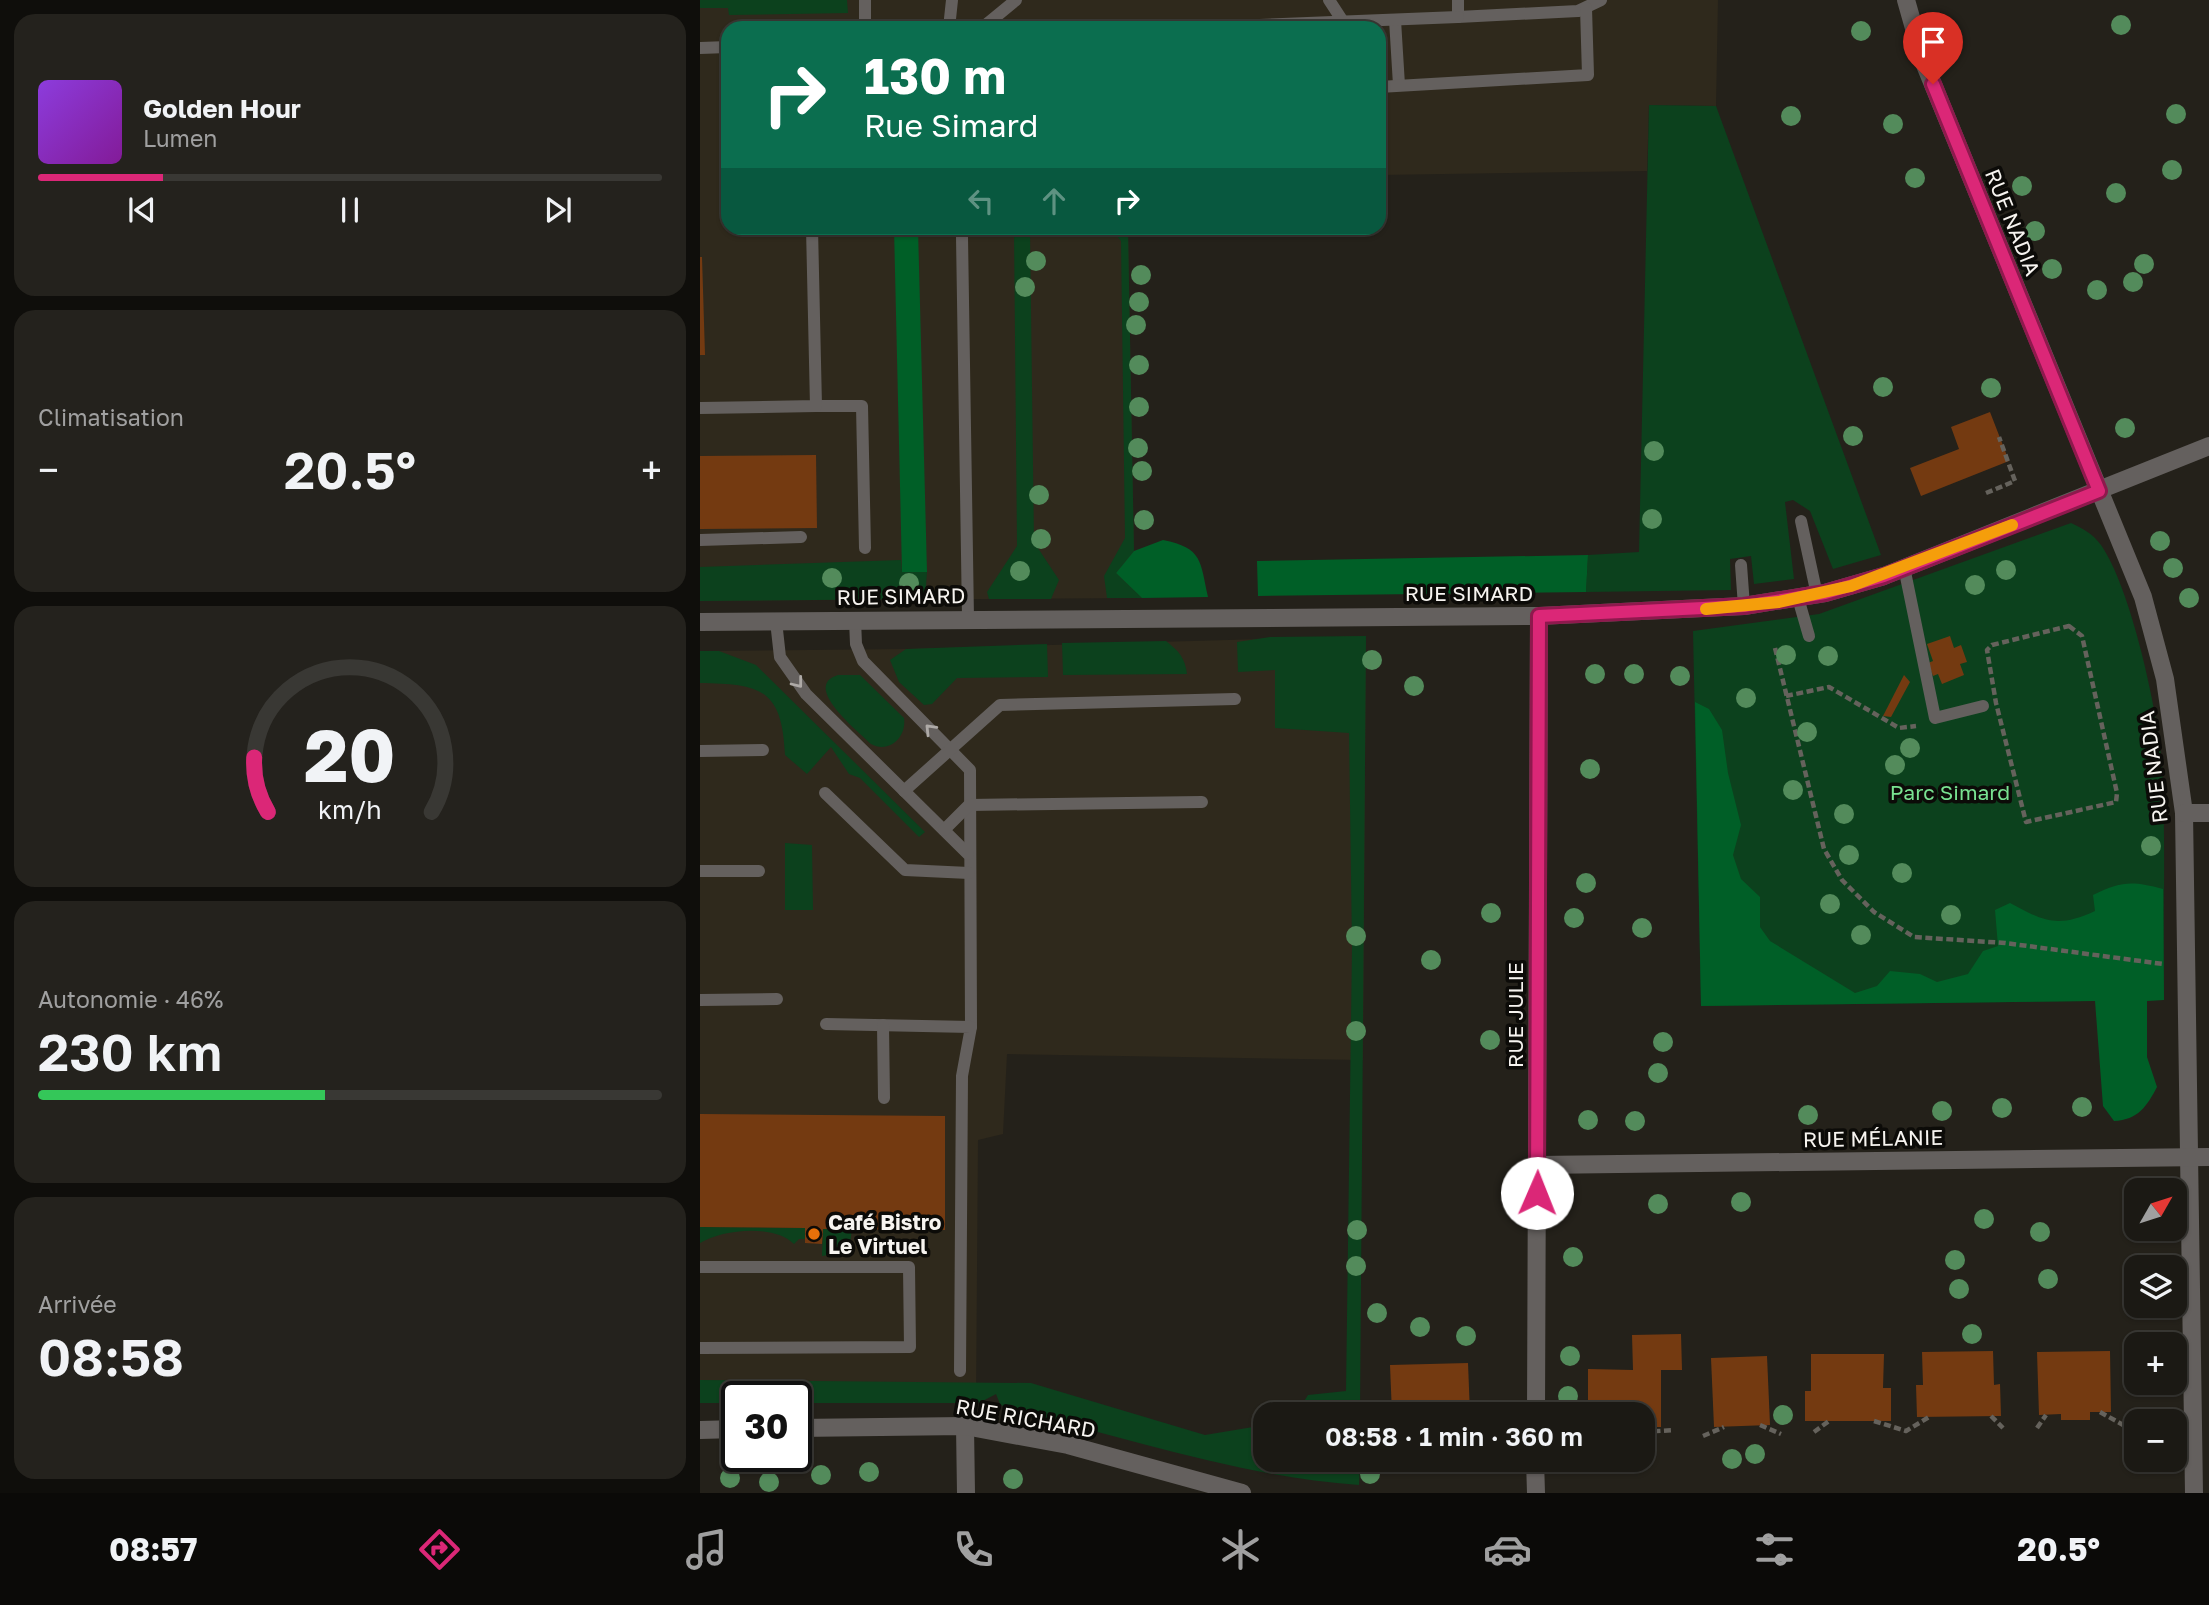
<!DOCTYPE html>
<html lang="fr">
<meta charset="utf-8">
<style>
body{margin:0;font-family:"Golos Text",sans-serif;background:#24221d;color:#f1f3f6;height:100vh;display:flex;flex-direction:column;font-size:26px;white-space:nowrap}
*{box-sizing:border-box;margin:0}
p{font-size:23px;color:#a0a0a0}
.icon{flex:none;width:38px;height:38px;fill:none;stroke:currentColor;stroke-width:2;stroke-linecap:round;stroke-linejoin:round}
.map{position:relative;flex:1;overflow:hidden}
.drawer{display:flex;flex-direction:column;gap:14px;padding:14px;background:#0f0e0b;width:700px}
.drawer>*{flex:none}
.hud{position:absolute;left:21px;top:21px;width:665px;height:214px;border-radius:21px;box-shadow:0 2px 5px #0004,0 0 0 2px #393834;background:#0b6e4f;color:#fff;overflow:hidden}
.needle{width:46px;rotate:51deg}
.tools{position:absolute;left:1424px;top:1178px;display:grid;gap:14px}
.tools a{display:grid;place-items:center;width:63px;height:63px;border-radius:14px;background:#1b1914;box-shadow:0 2px 5px #0004,0 0 0 2px #393834;font-size:35px}
.speed{position:absolute;left:21px;top:1381px;display:flex;gap:14px;font-size:35px;font-weight:700;text-align:center}
.speed>*{display:grid;place-content:center;width:91px;height:91px;border-radius:50%;background:#1b1914;box-shadow:0 2px 5px #0004,0 0 0 2px #393834;line-height:1}
.speed .limit{border:4px solid #111;border-radius:10px;background:#fff;color:#111}
.pin{position:absolute;display:grid;place-items:center;width:60px;height:60px;color:#fff;margin:-72px -30px;border-radius:50% 50% 50% 0;rotate:-45deg;box-shadow:0 0 7px #0007}
.pin .icon{rotate:45deg}
.me{position:absolute;width:77px;margin:-38px;rotate:1deg;stroke-linejoin:round;filter:drop-shadow(0 0 5px #0008)}
.turn{display:flex;align-items:center;gap:24px;height:147px;padding:0 28px;font-size:32px}
.turn .icon{width:91px;height:91px;stroke-width:2.5}
.turn b{display:block;font-size:49px;line-height:60px}
.lanes{display:flex;align-items:center;height:66px;padding:0 28px;background:#0003;justify-content:center;gap:35px;direction:ltr}
.lanes .off{opacity:.35}
.big{font-size:52px;font-weight:600;line-height:1.1}
.drawer .widget{flex:1;display:flex;flex-direction:column;justify-content:center;gap:10px;min-width:0;padding:0 24px;border-radius:21px;background:#24221d}
.drawer .dial{align-items:center;gap:0}
.dial svg{height:182px;overflow:visible;fill:none;stroke:#393834;stroke-width:7;stroke-linecap:round;text-anchor:middle}
.dial text{fill:#f1f3f6;stroke:none}
.song{display:flex;align-items:center;gap:21px}
.cover{width:84px;height:84px;border-radius:10px;background:linear-gradient(135deg,hsl(270 70% 55%),hsl(290 70% 35%))}
.played{height:7px;border-radius:4px;background:linear-gradient(90deg,#db2777 20%,#393834 20%)}
.keys{display:flex;justify-content:space-around;direction:ltr}
.heat{display:flex;justify-content:space-between;align-items:center;font-size:38px;direction:ltr}
.charge{height:10px;border-radius:5px;background:linear-gradient(90deg,#34c759 46%,#393834 0)}
.trip{position:absolute;left:553px;top:1402px;width:402px;height:70px;border-radius:21px;background:#1b1914;box-shadow:0 2px 5px #0004,0 0 0 2px #393834;font-weight:600;line-height:70px;text-align:center}
.dock{display:flex;height:112px;justify-content:space-around;align-items:center;background:#0b0a08;color:#a0a0a0}
.dock .icon{width:49px;height:49px}
.dock .selected{color:#db2777}
.dock b{font-size:32px;color:#f1f3f6}
main{display:flex;flex:1;min-height:0}
.map>svg:first-child{display:block}
.built{fill:#2f291c}
.green{fill:#0c411d}
.forest{fill:#005f27}
.building{fill:#743a11}
.lines{fill:none;stroke-linecap:round;stroke-linejoin:round}
.path{stroke:#65625c;stroke-width:4.5;stroke-dasharray:7 3.5;stroke-linecap:butt}
.service{stroke:#64605e;stroke-width:12}
.minor{stroke:#64605e;stroke-width:18}
.tree{fill:#538b5b}
.oneway{stroke:#aeaaa7}
.route-casing{stroke:#8e194d;stroke-width:18}
.route{stroke:#db2777;stroke-width:12}
.slow{stroke:#f59e0b;stroke-width:12}
.food-dot{fill:#e8710a;stroke:#0c0b08;stroke-width:2.5}
.labels{text-anchor:middle;dominant-baseline:central;stroke-width:7;stroke-linejoin:round;paint-order:stroke}
.street-label{font-size:21px;fill:#f7f4f0;stroke:#0c0b08}
.park-label{font-size:21px;fill:#79e291;stroke:#0c0b08}
.poi-label{font-size:21px;font-weight:bold;fill:#f7f4f0;stroke:#0c0b08;text-anchor:start}
</style>
<main>
<section class="drawer">
<div class="widget">
<div class="song"><i class="cover"></i><div><b>Golden Hour</b><p>Lumen</p></div></div>
<div class="played"></div>
<div class="keys"><svg class="icon" aria-label="previous" viewBox="0 0 24 24"><path d="M18 5L8 12l10 7zM5 5v14"/></svg><svg class="icon" aria-label="pause" viewBox="0 0 24 24"><path d="M8 5v14M16 5v14"/></svg><svg class="icon" aria-label="next" viewBox="0 0 24 24"><path d="M6 5l10 7-10 7zM19 5v14"/></svg></div>
</div>
<div class="widget"><p>Climatisation</p>
<div class="heat"><a>−</a><b class="big">20.5°</b><a>+</a></div>
</div>
<div class="widget dial"><svg viewBox="0 0 100 80">
<path d="M14 69A42 42 0 1 1 86 69"/>
<path d="M14 69A42 42 0 0 1 8 45" stroke="#db2777"/>
<text x="50" y="56" font-size="32" font-weight="700">20</text>
<text x="50" y="72" font-size="11">km/h</text>
</svg></div>
<div class="widget"><p>Autonomie · 46%</p><b class="big">230 km</b><div class="charge"></div></div>
<div class="widget"><p>Arrivée</p><b class="big">08:58</b></div>
</section>
<div class="map">
<svg width="1509" height="1493" viewBox="0 0 1509 1493">
<rect width="100%" height="100%" fill="#24211a"/>
<!-- built -->
<g class="built">
<path d="M0,0h1018l-2,106 -67,-1 -2,66 -268,4v-147h-651v200h400l6,323 -18,22 26,25 -442,3z"/>
<path d="M666,636l-3,424 -356,-6 -4,80 -25,6 -2,263h-180v-7h-59v7h-37v-752l206,-2z"/>
</g>
<!-- green -->
<g class="green">
<path d="M0,0h147l1,13 -119,2 -1,-7h-28z"/>
<path d="M949,105l67,1 165,449 -48,14 -23,-58 -17,-11 -8,2 9,77 -40,5 -3,-28 -21,3 1,31 -145,2 2,-37 51,-3z"/>
<path d="M410,228h18l6,323 -18,22 26,25h-35l-3,-22 21,-38 -4,-297z"/>
<path d="M314,230l16,1 4,311 25,38 -8,19h-62l-2,-7 30,-46z"/>
<path d="M1371,523c13,6 22,11 30,22 30,43 57,167 61,220 4,78 1,157 2,235l-463,6 -8,-375 126,-17z"/>
<path d="M201,560l1,12h25l-2,27 -225,2v-34z"/>
<path d="M666,636l-6,778h-64l12,-19 38,-4 6,-444 -3,-214 -74,-5v-58l-37,2 -1,-30 33,-5z"/>
<path d="M466,641c13,10 19,17 21,33l-124,1 -1,-32z"/>
<path d="M347,644l1,33 -91,1 -25,26 -8,1 -25,-23 -9,-22 16,-11z"/>
<path d="M0,651h19l37,14 169,167 -6,5 -59,-59 -11,-4 -18,-27 -24,27 -22,-19c-3,-66 -24,-71 -85,-72z"/>
<path d="M138,675h22l44,43c3,19 -15,36 -33,26 -13,-13 -70,-58 -33,-69z"/>
<path d="M85,843l27,2 1,65h-28z"/>
<path d="M0,1227l105,1v11h-6l-5,5c-20,-20 -71,-15 -94,-1z"/>
<path d="M123,1229h29l-2,15 -10,9 -18,3z"/>
<path d="M0,1380l331,3 174,52 60,-10v35h95l-1,25c-120,-8 -235,-49 -352,-76l-7,-5 -4,-10 -17,9h-183v-7h-59v7h-37z"/>
</g>
<!-- forest -->
<g class="forest">
<path d="M194,228h24l9,344h-25z"/>
<path d="M463,540c40,8 37,21 45,57l-66,1 -26,-25 18,-22z"/>
<path d="M888,555l-2,37 -328,4 -1,-35z"/>
<path d="M995,702l14,7 13,21 6,43 13,52 -8,30 8,24 19,18v30l10,14 85,52 22,-7 13,-15 30,3 17,8 31,-8 15,-23 15,-5 -3,-36 15,-7c35,19 48,25 85,8l-2,-16c29,-14 39,-14 70,-6l1,111 -17,1v56l10,30c-10,19 -19,33 -43,34l-11,-15 -8,-105 -394,5z"/>
</g>
<!-- building -->
<g class="building">
<path d="M0,257h2l3,98h-5z"/>
<path d="M1290,412l19,49 -88,35 -11,-28 49,-19 -8,-22z"/>
<path d="M116,455l1,73 -117,1v-73z"/>
<path d="M1250,636l4,12 7,-3 6,17 -7,2 4,11 -22,9 -4,-10 -5,2 -5,-13 5,-2 -6,-17z"/>
<path d="M1204,675l6,7 -19,35 -8,-1z"/>
<path d="M0,1114l245,2v114l-122,-1 -1,15 -17,-1v-15l-105,-1z"/>
<path d="M981,1334l1,36h-21v57h-18v-13h-55v-45l45,1 -1,-35z"/>
<path d="M1293,1351l1,34 6,-1 1,32 -84,1 -1,-32h7l-1,-33z"/>
<path d="M1410,1351l1,61h-21v8h-29v-6l-22,1 -2,-63z"/>
<path d="M1111,1354h73l-1,34h8v33h-86v-30h6z"/>
<path d="M1067,1356l3,69 -56,2 -3,-69z"/>
<path d="M768,1363l2,51h-78l-2,-49z"/>
</g>
<g class="lines">
<!-- path -->
<g class="path">
<path d="M1286,493l29,-12 -16,-44"/>
<path d="M1369,626l13,10 35,157 -1,9 -90,20 -30,-119 -9,-53 5,-5z"/>
<path d="M1075,648l49,201 18,31 32,32 40,25 91,6 158,21"/>
<path d="M1086,696l43,-9 70,41 17,-2"/>
<path d="M1400,1412l25,14"/>
<path d="M1291,1416l12,12"/>
<path d="M1174,1421l32,10 23,-14"/>
<path d="M1060,1425l21,9"/>
<path d="M1337,1428l9,-13"/>
<path d="M943,1432l31,-2"/>
<path d="M1114,1432l15,-11"/>
<path d="M1003,1436l21,-9"/>
</g>
<!-- service -->
<g class="service">
<path d="M165,0v28"/>
<path d="M629,0l15,23"/>
<path d="M758,0v17l120,-6 23,-11"/>
<path d="M695,20l4,65"/>
<path d="M249,28l3,-28"/>
<path d="M282,28l34,-28"/>
<path d="M484,28l274,-11"/>
<path d="M0,48l28,-1"/>
<path d="M679,87l209,-12 -2,-67"/>
<path d="M262,237l6,381"/>
<path d="M116,406h46l3,142"/>
<path d="M0,408l116,-2 -4,-178"/>
<path d="M1101,521l16,74"/>
<path d="M0,540l101,-3"/>
<path d="M1041,565l3,41"/>
<path d="M1204,567l31,151 48,-12"/>
<path d="M1098,598l11,38"/>
<path d="M155,620l1,24 7,17 107,109 1,257"/>
<path d="M76,621l4,36 26,37 162,160"/>
<path d="M0,751l63,-1"/>
<path d="M204,791l96,-86 235,-6"/>
<path d="M125,793l80,77 64,3"/>
<path d="M244,830l25,-25 233,-3"/>
<path d="M0,871h59"/>
<path d="M0,1000l77,-1"/>
<path d="M126,1024l145,3 -9,49 -2,295"/>
<path d="M183,1025l1,73"/>
<path d="M0,1267h209l1,80 -210,1"/>
</g>
<!-- minor -->
<g class="minor">
<path d="M1206,0l17,60 220,537 22,82 19,134 10,680"/>
<path d="M0,622l839,-6 205,-10 81,-13 59,-17 325,-130"/>
<path d="M1484,813h25"/>
<path d="M838,1165l671,-8"/>
<path d="M836,1414l3,-798"/>
<path d="M265,1426l1,67"/>
<path d="M96,1428l169,-2 103,19 174,48"/>
<path d="M0,1430l37,-1"/>
<path d="M835,1460l1,33"/>
</g>
</g>
<!-- trees -->
<g class="tree">
<circle cx="1421" cy="25" r="10"/>
<circle cx="1161" cy="31" r="10"/>
<circle cx="1476" cy="114" r="10"/>
<circle cx="1091" cy="116" r="10"/>
<circle cx="1193" cy="124" r="10"/>
<circle cx="1472" cy="170" r="10"/>
<circle cx="1215" cy="178" r="10"/>
<circle cx="1322" cy="186" r="10"/>
<circle cx="1416" cy="193" r="10"/>
<circle cx="1335" cy="231" r="10"/>
<circle cx="336" cy="261" r="10"/>
<circle cx="1444" cy="264" r="10"/>
<circle cx="1352" cy="269" r="10"/>
<circle cx="441" cy="275" r="10"/>
<circle cx="1433" cy="282" r="10"/>
<circle cx="325" cy="287" r="10"/>
<circle cx="1397" cy="290" r="10"/>
<circle cx="439" cy="302" r="10"/>
<circle cx="436" cy="325" r="10"/>
<circle cx="439" cy="365" r="10"/>
<circle cx="1183" cy="387" r="10"/>
<circle cx="1291" cy="388" r="10"/>
<circle cx="439" cy="407" r="10"/>
<circle cx="1425" cy="428" r="10"/>
<circle cx="1153" cy="436" r="10"/>
<circle cx="438" cy="448" r="10"/>
<circle cx="954" cy="451" r="10"/>
<circle cx="442" cy="471" r="10"/>
<circle cx="339" cy="495" r="10"/>
<circle cx="952" cy="519" r="10"/>
<circle cx="444" cy="520" r="10"/>
<circle cx="341" cy="539" r="10"/>
<circle cx="1460" cy="541" r="10"/>
<circle cx="1473" cy="568" r="10"/>
<circle cx="1306" cy="570" r="10"/>
<circle cx="320" cy="571" r="10"/>
<circle cx="132" cy="578" r="10"/>
<circle cx="209" cy="583" r="10"/>
<circle cx="1275" cy="585" r="10"/>
<circle cx="1489" cy="598" r="10"/>
<circle cx="1086" cy="655" r="10"/>
<circle cx="1128" cy="656" r="10"/>
<circle cx="672" cy="660" r="10"/>
<circle cx="895" cy="674" r="10"/>
<circle cx="934" cy="674" r="10"/>
<circle cx="980" cy="676" r="10"/>
<circle cx="714" cy="686" r="10"/>
<circle cx="1046" cy="698" r="10"/>
<circle cx="1107" cy="732" r="10"/>
<circle cx="1210" cy="748" r="10"/>
<circle cx="1195" cy="765" r="10"/>
<circle cx="890" cy="769" r="10"/>
<circle cx="1093" cy="790" r="10"/>
<circle cx="1144" cy="814" r="10"/>
<circle cx="1451" cy="846" r="10"/>
<circle cx="1149" cy="855" r="10"/>
<circle cx="1202" cy="873" r="10"/>
<circle cx="886" cy="883" r="10"/>
<circle cx="1130" cy="904" r="10"/>
<circle cx="791" cy="913" r="10"/>
<circle cx="1251" cy="915" r="10"/>
<circle cx="874" cy="918" r="10"/>
<circle cx="942" cy="928" r="10"/>
<circle cx="1161" cy="935" r="10"/>
<circle cx="656" cy="936" r="10"/>
<circle cx="731" cy="960" r="10"/>
<circle cx="656" cy="1031" r="10"/>
<circle cx="790" cy="1040" r="10"/>
<circle cx="963" cy="1042" r="10"/>
<circle cx="958" cy="1073" r="10"/>
<circle cx="1382" cy="1107" r="10"/>
<circle cx="1302" cy="1108" r="10"/>
<circle cx="1242" cy="1111" r="10"/>
<circle cx="1108" cy="1115" r="10"/>
<circle cx="888" cy="1120" r="10"/>
<circle cx="935" cy="1121" r="10"/>
<circle cx="1041" cy="1202" r="10"/>
<circle cx="958" cy="1204" r="10"/>
<circle cx="1284" cy="1219" r="10"/>
<circle cx="657" cy="1230" r="10"/>
<circle cx="1340" cy="1232" r="10"/>
<circle cx="873" cy="1257" r="10"/>
<circle cx="1255" cy="1260" r="10"/>
<circle cx="656" cy="1266" r="10"/>
<circle cx="1348" cy="1279" r="10"/>
<circle cx="1259" cy="1289" r="10"/>
<circle cx="677" cy="1313" r="10"/>
<circle cx="720" cy="1327" r="10"/>
<circle cx="1272" cy="1334" r="10"/>
<circle cx="766" cy="1336" r="10"/>
<circle cx="870" cy="1356" r="10"/>
<circle cx="868" cy="1396" r="10"/>
<circle cx="1083" cy="1415" r="10"/>
<circle cx="1055" cy="1454" r="10"/>
<circle cx="1032" cy="1459" r="10"/>
<circle cx="169" cy="1472" r="10"/>
<circle cx="670" cy="1474" r="10"/>
<circle cx="121" cy="1475" r="10"/>
<circle cx="30" cy="1478" r="10"/>
<circle cx="313" cy="1479" r="10"/>
<circle cx="69" cy="1482" r="10"/>
</g>
<!-- one-way arrows -->
<defs><path id="oneway-chevron" d="M-2-3.5L2.5 0L-2 3.5" fill="none" stroke-width="1.6" stroke-linecap="round" stroke-linejoin="round" transform="scale(1.75)"/></defs>
<g class="oneway">
<use href="#oneway-chevron" transform="translate(98 683) rotate(52)"/>
<use href="#oneway-chevron" transform="translate(230 729) rotate(-134)"/>
</g>
<g class="lines">
<defs>
<path id="route" d="M837,1193l2,-577 205,-10 81,-13 59,-17 215,-85 -166,-407"/>
</defs>
<!-- route casing -->
<use href="#route" class="route-casing"/>
<!-- route -->
<use href="#route" class="route"/>
<!-- slow -->
<path class="slow" d="M1006,609l73,-7 72,-16 161,-61"/>
</g>
<!-- markers -->
<circle class="food-dot" cx="114" cy="1234" r="7"/>
<g class="labels">
<!-- street labels -->
<g class="street-label">
<text transform="translate(1313 222) rotate(68)">RUE NADIA</text>
<text x="769" y="593">RUE SIMARD</text>
<text transform="translate(201 596) rotate(-1)">RUE SIMARD</text>
<text transform="translate(1453 767) rotate(-97)">RUE NADIA</text>
<text transform="translate(815 1015) rotate(-90)">RUE JULIE</text>
<text transform="translate(1173 1138) rotate(-1)">RUE MÉLANIE</text>
<text transform="translate(326 1418) rotate(10)">RUE RICHARD</text>
</g>
<!-- park labels -->
<g class="park-label">
<text x="1250" y="792">Parc Simard</text>
</g>
<!-- poi labels -->
<g class="poi-label">
<text x="128" y="1222">Café Bistro<tspan x="128" dy="24">Le Virtuel</tspan></text>
</g>
</g>
</svg>
<div class="tools">
<a><svg class="needle" viewBox="-14 -14 28 28"><path d="M0-13l5 13h-10z" fill="#e53935"/><path d="M0 13l5-13h-10z" fill="#a0a0a0"/></svg></a>
<a><svg class="icon" aria-label="layers" viewBox="0 0 24 24"><path d="M12 4l9 5-9 5-9-5zM3 14l9 5 9-5"/></svg></a>
<a>+</a>
<a>−</a>
</div>
<div class="speed"><div class="limit">30</div></div>
<div class="pin" style="left:1233px;top:84px;background:#d93025"><svg class="icon" aria-label="arrive" viewBox="0 0 24 24"><path d="M6 21V4h12l-3 4 3 4H6"/></svg></div>
<svg class="me" style="left:837px;top:1193px" viewBox="-20 -20 40 40"><circle r="19" fill="#fff"/><path d="M0-13L10 11 0 6-10 11z" fill="#db2777"/></svg>
<div class="trip">08:58 · 1 min · 360 m</div>
<div class="hud">
<div class="turn"><svg class="icon" aria-label="right" viewBox="0 0 24 24"><path d="M7 20v-9h11M14 6l5 5-5 5"/></svg><div><b>130 m</b>Rue Simard</div></div>
<div class="lanes"><svg class="icon off" aria-label="left" viewBox="0 0 24 24"><path d="M17 20v-9H6M10 6l-5 5 5 5"/></svg><svg class="icon off" aria-label="ahead" viewBox="0 0 24 24"><path d="M12 20V5M6 11l6-6 6 6"/></svg><svg class="icon" aria-label="right" viewBox="0 0 24 24"><path d="M7 20v-9h11M14 6l5 5-5 5"/></svg></div>
</div>
</div>
</main>
<nav class="dock">
<b>08:57</b>
<svg class="icon selected" aria-label="directions" viewBox="0 0 24 24"><path d="M12 3l9 9-9 9-9-9zM9 14v-3h6M13 9l2 2-2 2"/></svg>
<svg class="icon" aria-label="music" viewBox="0 0 24 24"><path d="M9 18V5l10-2v13"/><circle cx="6" cy="18" r="3"/><circle cx="16" cy="16" r="3"/></svg>
<svg class="icon" aria-label="phone" viewBox="0 0 24 24"><path d="M5 4h4l2 5-3 2q2 4 5 5l2-3 5 2v4C11 20 4 13 5 4z"/></svg>
<svg class="icon" aria-label="climate" viewBox="0 0 24 24"><path d="M12 3v18M4 7l16 10M4 17L20 7"/></svg>
<svg class="icon" aria-label="car" viewBox="0 0 24 24"><path d="M5 17H2v-5l4-1 3-4h7l3 4 3 1v5h-3M9 17h6M6 11h13"/><circle cx="7" cy="17" r="2"/><circle cx="17" cy="17" r="2"/></svg>
<svg class="icon" aria-label="filters" viewBox="0 0 24 24"><path d="M4 7h16M4 17h16"/><circle cx="9" cy="7" r="2"/><circle cx="15" cy="17" r="2"/></svg>
<b>20.5°</b>
</nav>
